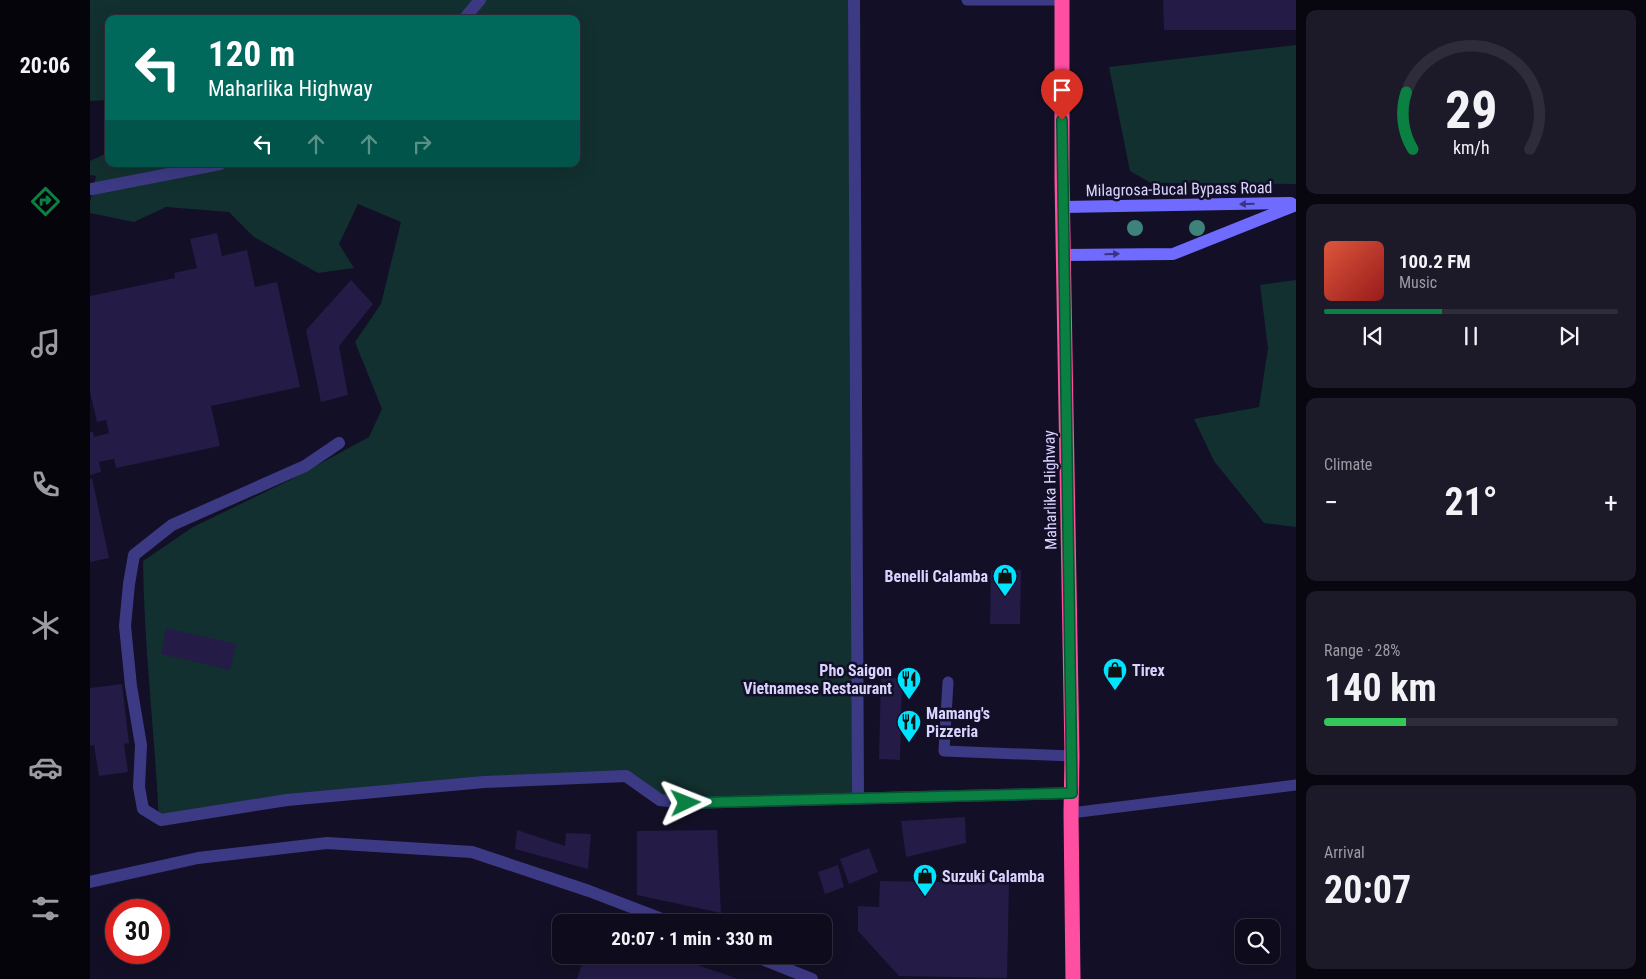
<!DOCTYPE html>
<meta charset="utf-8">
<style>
body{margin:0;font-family:"Roboto Condensed",sans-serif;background:#1c1929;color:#f1f3f6;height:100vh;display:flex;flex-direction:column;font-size:19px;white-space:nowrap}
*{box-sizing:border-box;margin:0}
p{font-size:16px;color:#9b9ba3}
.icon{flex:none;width:28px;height:28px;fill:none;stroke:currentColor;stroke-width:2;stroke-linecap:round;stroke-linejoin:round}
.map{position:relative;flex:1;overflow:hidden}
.side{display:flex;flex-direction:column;gap:10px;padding:10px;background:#08060f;width:350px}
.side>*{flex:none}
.top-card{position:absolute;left:15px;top:15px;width:475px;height:152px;border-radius:10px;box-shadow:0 5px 20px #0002,0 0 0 1px #2e2b3b;background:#00695c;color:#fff;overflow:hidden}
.tools{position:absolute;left:1145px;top:919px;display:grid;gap:10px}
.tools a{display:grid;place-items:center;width:45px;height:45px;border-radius:10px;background:#0e0b1c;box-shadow:0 5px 20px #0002,0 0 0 1px #2e2b3b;font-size:25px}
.speed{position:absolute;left:15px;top:899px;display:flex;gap:10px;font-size:25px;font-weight:700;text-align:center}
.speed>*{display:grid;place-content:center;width:65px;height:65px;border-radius:50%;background:#0e0b1c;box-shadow:0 5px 20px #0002,0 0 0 1px #2e2b3b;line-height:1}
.speed .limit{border:8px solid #d22;background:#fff;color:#111}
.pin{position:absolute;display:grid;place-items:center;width:42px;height:42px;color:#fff;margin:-51px -21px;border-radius:50% 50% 50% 0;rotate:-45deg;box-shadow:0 0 5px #0007}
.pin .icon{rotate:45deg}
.me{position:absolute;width:55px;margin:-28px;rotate:88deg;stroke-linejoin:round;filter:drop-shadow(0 0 4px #0008)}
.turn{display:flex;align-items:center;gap:18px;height:105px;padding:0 20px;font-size:22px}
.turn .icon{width:65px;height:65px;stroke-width:2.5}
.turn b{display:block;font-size:35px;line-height:42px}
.lanes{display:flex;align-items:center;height:48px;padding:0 20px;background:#0003;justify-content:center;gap:25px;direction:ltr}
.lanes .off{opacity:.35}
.big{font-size:38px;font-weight:700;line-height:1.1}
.side .tile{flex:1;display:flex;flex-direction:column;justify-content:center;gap:8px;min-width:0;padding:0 18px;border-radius:10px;background:#1c1929}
.side .dial{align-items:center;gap:0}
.dial svg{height:130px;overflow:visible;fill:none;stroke:#2e2b3b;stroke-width:7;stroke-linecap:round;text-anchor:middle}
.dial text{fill:#f1f3f6;stroke:none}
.song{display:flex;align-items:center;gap:15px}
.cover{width:60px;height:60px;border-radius:8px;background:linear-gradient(135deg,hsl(10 70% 55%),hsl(0 70% 35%))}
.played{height:5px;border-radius:2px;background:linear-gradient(90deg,#0b8043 40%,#2e2b3b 40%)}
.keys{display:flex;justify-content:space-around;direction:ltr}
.heat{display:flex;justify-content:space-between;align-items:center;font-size:28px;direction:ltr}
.charge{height:8px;border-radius:4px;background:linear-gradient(90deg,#34c759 28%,#2e2b3b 0)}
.trip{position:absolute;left:462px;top:914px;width:280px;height:50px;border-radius:10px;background:#0e0b1c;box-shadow:0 5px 20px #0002,0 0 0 1px #2e2b3b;font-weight:700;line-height:50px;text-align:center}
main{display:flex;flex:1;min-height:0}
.menu{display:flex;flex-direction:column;width:90px;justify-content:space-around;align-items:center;background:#06040b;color:#9b9ba3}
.menu .icon{width:35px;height:35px}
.menu .active{color:#0b8043}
.menu b{font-size:22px;color:#f1f3f6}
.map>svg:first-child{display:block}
.green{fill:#12302f}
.building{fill:#241b47}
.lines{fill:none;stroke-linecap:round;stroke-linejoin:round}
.lane{stroke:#3d3a85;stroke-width:11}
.street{stroke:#3d3a85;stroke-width:12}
.secondary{stroke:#6f6bff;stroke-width:12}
.highway{stroke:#ff4fa3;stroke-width:15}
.tree{fill:#3d827b}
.oneway{fill:#38347d}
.route-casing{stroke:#07532c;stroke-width:12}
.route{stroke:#0b8043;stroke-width:9}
.labels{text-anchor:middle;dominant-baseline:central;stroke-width:5;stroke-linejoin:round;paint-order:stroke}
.street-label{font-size:16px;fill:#d9d4ff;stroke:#130f26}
.poi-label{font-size:16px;font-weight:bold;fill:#d9d4ff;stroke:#130f26;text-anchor:start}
</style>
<main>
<nav class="menu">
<b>20:06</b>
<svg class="icon active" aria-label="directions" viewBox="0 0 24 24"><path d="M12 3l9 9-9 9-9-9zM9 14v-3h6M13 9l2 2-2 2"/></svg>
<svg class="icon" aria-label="music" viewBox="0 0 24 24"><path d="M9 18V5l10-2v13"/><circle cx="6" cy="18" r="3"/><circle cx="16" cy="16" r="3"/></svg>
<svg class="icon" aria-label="phone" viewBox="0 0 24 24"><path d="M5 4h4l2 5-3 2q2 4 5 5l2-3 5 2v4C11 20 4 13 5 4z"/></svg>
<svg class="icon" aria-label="climate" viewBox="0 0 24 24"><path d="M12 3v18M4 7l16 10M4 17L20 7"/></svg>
<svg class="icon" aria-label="car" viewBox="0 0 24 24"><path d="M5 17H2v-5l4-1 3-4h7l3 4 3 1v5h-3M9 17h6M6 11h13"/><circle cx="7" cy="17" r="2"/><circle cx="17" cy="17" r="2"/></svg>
<svg class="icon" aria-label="filters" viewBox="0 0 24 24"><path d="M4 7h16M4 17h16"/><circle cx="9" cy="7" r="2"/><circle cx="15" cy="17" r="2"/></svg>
</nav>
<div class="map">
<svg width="1206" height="979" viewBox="0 0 1206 979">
<rect width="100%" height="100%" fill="#130f26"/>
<!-- green -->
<g class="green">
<path d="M0,0h758l7,793 -192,6 -30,-19 -136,3 -197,19 -141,20c-4,-87 -15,-174 -16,-261l50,-34 97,-47 79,-43 13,-28 -27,-67 26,-38 20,-82 -43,-18 -19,40 15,24 -36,5 -64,-36 -25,-25 -63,-5 -32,15 -44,-9v-11l6,-26 -6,-1v-14l19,-9v12h467v-145h-467v81l-19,1z"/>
<path d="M1206,45v139l-145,-1 -21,-12 -21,-104z"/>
<path d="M1206,280v247l-32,-4 -50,-62 -20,-42 65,-12 9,-59 -8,-63z"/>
</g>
<!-- building -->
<g class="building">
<path d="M1073,0h133v30h-132z"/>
<path d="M127,233l5,23 25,-6 8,37 22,-5 23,105 -89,19 9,40 -104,22 -2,-9 -15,3 2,10 -11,3v-43h3l1,5 15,-4 -3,-13 -9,2 -7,-30v-96l85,-18 -1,-5 23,-5 -7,-29z"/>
<path d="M261,280l22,24 -34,42 9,49 -27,7 -15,-72z"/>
<path d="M2,478l17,80 -19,4v-83z"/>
<path d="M901,570h30l-1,54h-30z"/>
<path d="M76,628l70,16 -6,26 -69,-16z"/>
<path d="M791,678h21l-2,82 -21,-1z"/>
<path d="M32,684l7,59 -5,1 4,28 -29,4 -5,-31 -4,1v-58z"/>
<path d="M875,817l1,26 -60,14 -5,-36z"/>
<path d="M427,830l48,16 1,-13 25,1 -3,35 -73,-20z"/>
<path d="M627,830l4,83 -84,-18v-64z"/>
<path d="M779,848l9,24 -29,12 -9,-25z"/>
<path d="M748,865l6,22 -19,7 -7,-22z"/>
<path d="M790,881l129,2 -2,95 -108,-2 -41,-45v-25l21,1z"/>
<path d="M495,955h84l69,24h-161z"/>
</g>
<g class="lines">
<!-- lane -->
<g class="lane">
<path d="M877,0h95"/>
<path d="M858,682l-4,69 128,5"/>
<path d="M981,813l225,-28"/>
</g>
<!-- street -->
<g class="street">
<path d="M764,0l4,798"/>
<path d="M374,19l16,-19"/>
<path d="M2,189l128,-25"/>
<path d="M249,443l-34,23 -133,59 -38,30 -5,29 -4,42 6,60 10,59 -2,42 4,22 18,11 126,-20 197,-18 142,-6 34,24 26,3 386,-10"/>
<path d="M0,882l108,-24 129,-15 145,9 117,39 81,31"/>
<path d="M662,955l60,24"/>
</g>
<!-- secondary -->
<g class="secondary">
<path d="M973,207l228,-4"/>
<path d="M973,255l110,-1 123,-49"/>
</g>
<!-- highway -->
<path class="highway" d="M972,0v179l10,577 -1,57 2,166"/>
</g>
<!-- trees -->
<g class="tree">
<circle cx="1045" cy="228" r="8"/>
<circle cx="1107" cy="228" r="8"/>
</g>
<!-- one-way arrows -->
<defs><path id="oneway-solid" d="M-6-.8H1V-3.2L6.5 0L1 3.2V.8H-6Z" transform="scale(1.25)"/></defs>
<g class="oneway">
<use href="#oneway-solid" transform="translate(1157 204) rotate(179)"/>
<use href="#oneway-solid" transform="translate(1022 254) rotate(-1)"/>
</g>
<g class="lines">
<defs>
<path id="route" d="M596,803l386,-10 -10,-673"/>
</defs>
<!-- route casing -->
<use href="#route" class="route-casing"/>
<!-- route -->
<use href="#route" class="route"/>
</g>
<!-- icons -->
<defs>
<symbol id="shop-pin" viewBox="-11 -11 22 30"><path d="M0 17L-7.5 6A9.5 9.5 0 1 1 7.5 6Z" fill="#00e5ff" stroke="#130f26"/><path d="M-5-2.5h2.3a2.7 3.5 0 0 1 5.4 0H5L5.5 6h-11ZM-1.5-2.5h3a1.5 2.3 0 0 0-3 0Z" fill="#111"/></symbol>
<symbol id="restaurant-pin" viewBox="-11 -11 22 30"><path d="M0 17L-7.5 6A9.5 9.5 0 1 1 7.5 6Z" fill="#00e5ff" stroke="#130f26"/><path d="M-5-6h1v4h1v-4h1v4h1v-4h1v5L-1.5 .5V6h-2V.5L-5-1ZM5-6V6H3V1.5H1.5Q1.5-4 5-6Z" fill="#111"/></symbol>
</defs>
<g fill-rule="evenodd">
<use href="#shop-pin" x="901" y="562" width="28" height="38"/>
<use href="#shop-pin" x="1011" y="656" width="28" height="38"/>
<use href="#restaurant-pin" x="805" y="665" width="28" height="38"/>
<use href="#restaurant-pin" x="805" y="708" width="28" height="38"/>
<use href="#shop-pin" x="821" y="862" width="28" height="38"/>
</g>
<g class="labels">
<!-- street labels -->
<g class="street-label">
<text transform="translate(1089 189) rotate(-1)">Milagrosa-Bucal Bypass Road</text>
<text transform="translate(960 490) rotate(-91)">Maharlika Highway</text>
</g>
<!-- poi labels -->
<g class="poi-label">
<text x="898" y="576" text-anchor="end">Benelli Calamba</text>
<text x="802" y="670" text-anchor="end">Pho Saigon<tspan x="802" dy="18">Vietnamese Restaurant</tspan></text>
<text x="1042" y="670">Tirex</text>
<text x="836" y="713">Mamang's<tspan x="836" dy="18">Pizzeria</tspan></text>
<text x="852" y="876">Suzuki Calamba</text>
</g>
</g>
</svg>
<div class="tools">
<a><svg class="icon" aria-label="search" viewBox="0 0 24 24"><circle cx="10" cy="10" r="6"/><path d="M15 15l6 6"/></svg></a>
</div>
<div class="speed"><div class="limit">30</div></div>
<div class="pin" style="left:972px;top:120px;background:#d93025"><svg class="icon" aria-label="arrive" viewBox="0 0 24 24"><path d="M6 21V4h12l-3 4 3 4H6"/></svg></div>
<svg class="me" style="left:596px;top:803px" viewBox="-20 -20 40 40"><path d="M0-17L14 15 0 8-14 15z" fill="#0b8043" stroke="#fff" stroke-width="4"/></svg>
<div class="trip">20:07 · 1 min · 330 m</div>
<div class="top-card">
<div class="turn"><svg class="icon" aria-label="left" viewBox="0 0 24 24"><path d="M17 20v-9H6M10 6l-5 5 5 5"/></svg><div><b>120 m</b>Maharlika Highway</div></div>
<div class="lanes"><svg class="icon" aria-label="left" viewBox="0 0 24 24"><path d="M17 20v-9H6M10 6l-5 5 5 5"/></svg><svg class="icon off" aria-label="ahead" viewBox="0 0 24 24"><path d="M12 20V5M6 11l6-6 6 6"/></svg><svg class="icon off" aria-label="ahead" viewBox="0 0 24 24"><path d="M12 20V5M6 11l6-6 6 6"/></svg><svg class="icon off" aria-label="right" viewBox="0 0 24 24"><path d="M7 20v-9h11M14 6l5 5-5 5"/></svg></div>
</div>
</div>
<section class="side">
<div class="tile dial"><svg viewBox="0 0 100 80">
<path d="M14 69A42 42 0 1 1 86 69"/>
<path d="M14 69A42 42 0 0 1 10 34" stroke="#0b8043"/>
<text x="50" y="56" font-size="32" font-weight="700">29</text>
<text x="50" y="72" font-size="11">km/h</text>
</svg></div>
<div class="tile">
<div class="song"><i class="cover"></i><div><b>100.2 FM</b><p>Music</p></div></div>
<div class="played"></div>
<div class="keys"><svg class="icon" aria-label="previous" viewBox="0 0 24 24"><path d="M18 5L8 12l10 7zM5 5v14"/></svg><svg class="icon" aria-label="pause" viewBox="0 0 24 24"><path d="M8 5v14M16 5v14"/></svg><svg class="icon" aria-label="next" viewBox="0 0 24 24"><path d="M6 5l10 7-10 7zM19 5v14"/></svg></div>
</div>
<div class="tile"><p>Climate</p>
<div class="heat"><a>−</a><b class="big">21°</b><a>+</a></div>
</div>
<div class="tile"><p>Range · 28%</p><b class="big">140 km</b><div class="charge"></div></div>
<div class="tile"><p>Arrival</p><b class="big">20:07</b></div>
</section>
</main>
